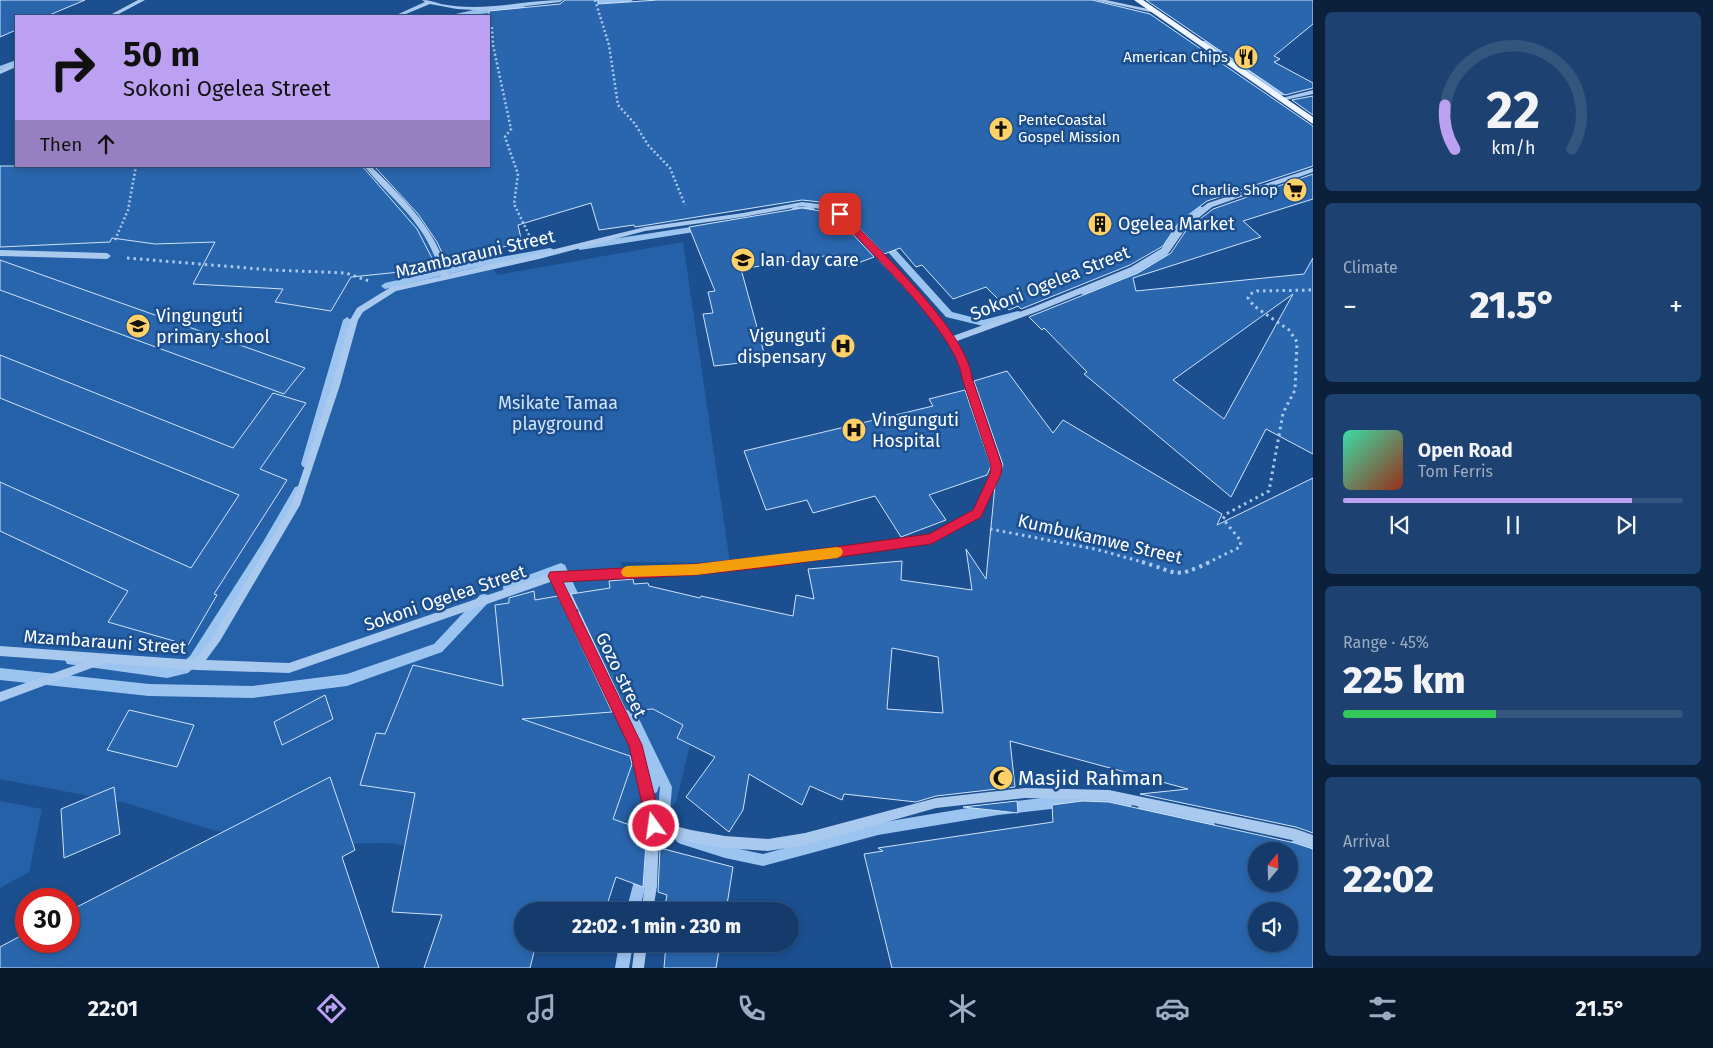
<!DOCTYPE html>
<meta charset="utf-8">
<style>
body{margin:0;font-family:"Fira Sans",sans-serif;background:#1d4271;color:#f1f3f6;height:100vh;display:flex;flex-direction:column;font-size:19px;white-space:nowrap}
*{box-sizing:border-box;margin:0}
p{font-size:16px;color:#9dadc1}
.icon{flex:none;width:28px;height:28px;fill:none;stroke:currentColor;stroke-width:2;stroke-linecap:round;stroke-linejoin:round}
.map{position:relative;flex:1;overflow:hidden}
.details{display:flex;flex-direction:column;gap:12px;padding:12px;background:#0b203b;width:400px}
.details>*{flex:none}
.banner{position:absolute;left:15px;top:15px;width:475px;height:152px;border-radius:0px;box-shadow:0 2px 8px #0003,0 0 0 1px #33557e;background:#bca0f2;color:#111;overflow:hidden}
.needle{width:32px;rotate:19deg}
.controls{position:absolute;left:1248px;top:842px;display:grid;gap:10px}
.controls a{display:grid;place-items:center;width:50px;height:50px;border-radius:50%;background:#143b6b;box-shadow:0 2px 8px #0003,0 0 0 1px #33557e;font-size:25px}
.speed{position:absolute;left:15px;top:888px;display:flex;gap:10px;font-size:25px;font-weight:700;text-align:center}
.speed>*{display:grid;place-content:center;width:65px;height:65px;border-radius:50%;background:#143b6b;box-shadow:0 2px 8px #0003,0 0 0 1px #33557e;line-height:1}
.speed .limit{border:8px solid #d22;background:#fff;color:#111}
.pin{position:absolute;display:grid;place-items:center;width:42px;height:42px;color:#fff;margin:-21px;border-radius:10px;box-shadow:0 2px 8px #0006}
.me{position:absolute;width:55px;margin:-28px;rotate:346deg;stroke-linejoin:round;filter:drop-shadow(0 0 4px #0008)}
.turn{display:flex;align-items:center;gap:18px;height:105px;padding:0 25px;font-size:22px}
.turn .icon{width:65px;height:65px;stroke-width:2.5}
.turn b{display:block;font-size:35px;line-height:42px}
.then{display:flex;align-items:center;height:48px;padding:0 25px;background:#0003;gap:10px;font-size:19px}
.big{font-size:38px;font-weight:800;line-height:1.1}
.details .widget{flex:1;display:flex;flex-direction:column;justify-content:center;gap:8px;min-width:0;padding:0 18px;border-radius:8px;background:#1d4271}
.details .dial{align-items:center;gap:0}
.dial svg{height:130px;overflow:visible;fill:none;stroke:#33557e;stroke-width:7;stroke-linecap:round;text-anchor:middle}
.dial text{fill:#f1f3f6;stroke:none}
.song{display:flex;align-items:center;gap:15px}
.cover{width:60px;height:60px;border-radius:8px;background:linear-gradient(135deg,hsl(160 70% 55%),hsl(10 70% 35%))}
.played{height:5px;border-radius:2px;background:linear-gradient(90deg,#bca0f2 85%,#33557e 85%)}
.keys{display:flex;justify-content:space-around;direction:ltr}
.heat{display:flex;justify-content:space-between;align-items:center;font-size:28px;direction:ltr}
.charge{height:8px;border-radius:4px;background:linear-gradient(90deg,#34c759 45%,#33557e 0)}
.trip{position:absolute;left:514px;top:902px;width:285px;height:50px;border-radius:25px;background:#143b6b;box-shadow:0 2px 8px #0003,0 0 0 1px #33557e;font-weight:800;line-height:50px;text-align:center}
.tabs{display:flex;height:80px;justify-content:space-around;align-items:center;background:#08182b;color:#9dadc1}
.tabs .icon{width:35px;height:35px}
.tabs .active{color:#bca0f2}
.tabs b{font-size:22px;color:#f1f3f6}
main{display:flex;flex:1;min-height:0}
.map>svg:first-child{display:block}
.green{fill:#2461a8}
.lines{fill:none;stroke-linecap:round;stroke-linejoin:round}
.stream{fill:#9cc4f0;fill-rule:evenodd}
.building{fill:#2a66ad;stroke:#cfe3fa;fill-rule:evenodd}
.path-far2{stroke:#a9c9ee;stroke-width:2.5;stroke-dasharray:2 2.5;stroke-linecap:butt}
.path-far1{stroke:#a9c9ee;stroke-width:3;stroke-dasharray:2.5 4;stroke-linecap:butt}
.path{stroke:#a9c9ee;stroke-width:4;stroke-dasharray:3 4.5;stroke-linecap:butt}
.minor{fill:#a9c9ee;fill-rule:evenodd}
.major{fill:#f0f6ff;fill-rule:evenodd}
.route{fill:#e11d48;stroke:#92132f}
.slow{fill:#f59e0b}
.labels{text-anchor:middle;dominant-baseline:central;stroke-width:5;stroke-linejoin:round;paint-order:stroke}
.far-poi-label{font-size:15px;fill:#fff;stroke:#1b4f8f;text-anchor:end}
.poi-label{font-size:18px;fill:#fff;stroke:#1b4f8f;text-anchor:start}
.street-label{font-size:18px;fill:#fff;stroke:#1b4f8f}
.park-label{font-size:18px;fill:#cfe3fa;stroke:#1b4f8f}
.near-poi-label{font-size:21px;fill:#fff;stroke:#1b4f8f;text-anchor:start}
</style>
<main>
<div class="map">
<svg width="1313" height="968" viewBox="0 0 1313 968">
<rect width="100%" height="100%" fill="#1b4f8f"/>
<!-- green -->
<g class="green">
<path d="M371,172l43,36 61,31 22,36 186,-33 47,321 -110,-1 73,171 -17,69 -21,23 9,3 -66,45 -211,-30 -97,2 -81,-16 -83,-26 -126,-24v-584l375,-10z"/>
<path d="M0,801l42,8 -13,63 -29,16z"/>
</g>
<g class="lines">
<!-- stream -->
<g class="stream">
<path d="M601,0h32l-3,2 -45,3 -3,-2 3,-2z"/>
<path d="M523,6l2,1v2c-9,2 -69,8 -74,6l27,-6z"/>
<path d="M1202,41h4l81,53 -7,2 -78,-53z"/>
<path d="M16,60v4l-16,6v-4z"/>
<path d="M1199,205l4,3 -1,2 -25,25 -6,14 -8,13 -51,23 -28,10 -3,-1 -1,-2 1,-2 25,-9 51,-23 13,-26 26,-26z"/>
<path d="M811,206l4,3 -1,2 -20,2 -4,-3 4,-3z"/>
<path d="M704,225l4,3 -1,2 -127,20 -4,-3 4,-3z"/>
<path d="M883,238l3,1 66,73 31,8 35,-9 3,1 1,2 -1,2 -38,10 -37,-9 -66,-74 -1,-2z"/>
<path d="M550,248l3,1v4l-79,15 -89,21 -4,-3 4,-3 89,-21z"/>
<path d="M347,317l4,3 -40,144 -2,3h-6l-2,-3 42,-144z"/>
<path d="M299,486l4,1 1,3 -33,58 -73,116 -10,9 -21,5 -100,-14 -2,-4 2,-4 4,-1 96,11 14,-2 9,-8 73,-114 32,-55z"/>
<path d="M561,563l4,2 16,35 1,4 -1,4 -4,1 -4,-1 -15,-34 -50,19 -4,-1 -1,-4 1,-4z"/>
<path d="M484,594l4,1 1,4 -1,4 -46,49 -95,34 -94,12 -104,-2 -149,-16v-12l149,16 104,2 94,-12 87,-30 46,-49z"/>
<path d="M582,611l4,1 29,70 -2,4 -4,2 -4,-2 -28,-70 1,-4z"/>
<path d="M623,692l4,2 45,93 -2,25 -9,17 -22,82h-13l23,-85 9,-16 2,-23 -1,-1 -2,6 -4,2 -4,-2 -2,-4v-12l-17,-36 2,-4 3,-1 -18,-37 2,-4z"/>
<path d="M1086,793l41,4 4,2 2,4 -2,4 -4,2 -41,-4 -88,10 -120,20 -115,31 -38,-8 -44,-14 -4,-2 -2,-4 2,-4 4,-2 44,14 38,8 115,-31 120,-20z"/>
<path d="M1144,801l65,18 4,2 2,4 -2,4 -4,2 -65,-18 -4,-2 -2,-4 2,-4z"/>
<path d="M1296,839l17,4v12l-21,-6 -2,-4 2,-4z"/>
<path d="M619,944h14l-4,24h-14z"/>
</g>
</g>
<!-- building -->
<g class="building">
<path d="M0,0h85l-38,16h-31v14l-16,7z"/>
<path d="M565,0h33v4l60,-4h434l58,14 163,112v40l-106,35 -28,21 -16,24 -33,19 -109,44 -3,-3 -9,4 -23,-23 -33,12 -31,-34 -6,2 -16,-19 -16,6 -41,-43 -23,-9 -18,-2 -167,27 -1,-2 -35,5 -8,-27 -73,22 4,18 -77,16 -8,-17 -19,-28 -44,-48h115v-155l71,-7z"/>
<path d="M1146,0h167v24l-39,32 6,3 -6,3 39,21v5l-28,7z"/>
<path d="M1313,96v19l-21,-15z"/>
<path d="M0,166h362l55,63 18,35 -35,3v5l-49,5 -20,34 -56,-9 8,-13 -90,-5 22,-42 -60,2 -43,-6 -2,4 -110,5z"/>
<path d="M1313,174v25l-70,22 18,16 -128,41 3,13 168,-17 9,-16v196l-47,-25 -35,68 -147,-123 3,-2 -43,-44 -2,2 -13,-13 109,-44 33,-20 16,-24 26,-20zM1293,294l-69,125 -51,-39z"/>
<path d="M802,208l19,3 12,5 17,15 24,26 -27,10 -10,-13 -96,15 25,91 -52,6 -11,-52 10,-1 -5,-21 7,-1 -26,-64z"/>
<path d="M0,260l183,65 122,43 -21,26 -284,-104z"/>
<path d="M0,355l233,93 40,-55 33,10 -46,66 27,11 -73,114 3,1 -29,50 -80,-23 20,-31 -128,-60v-49l191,86 48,-73 -239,-97z"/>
<path d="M1007,371l46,62 10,-13 159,94 -5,11 96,-47v355l-17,-6 -156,-33 48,-5 -178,-48 5,46 -79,9 -20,6 -72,-8 -2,6 -32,-14 -8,19 -53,-31 -6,36 -14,22 -43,-35 29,-40 -38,-19 6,-13 -30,-16 -27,2 -55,-117 39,-6 -1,-7 24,-2 1,5 14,-1 1,3 51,12 1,-2 92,20 3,-21 18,4 -6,-30 94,-8 -1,19 71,10 -6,-41 20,30 9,-94 8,-20 -29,-84zM892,648l46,9 5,56 -56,-4z"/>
<path d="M965,390l26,76 -4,9 -58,20 17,25 -45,17 -26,-41 -62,17 -6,-13 -41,10 -22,-59 189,-45 -4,-7z"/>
<path d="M534,591l1,9 23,-4 54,116 -90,7 108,37 2,8 -19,55 28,10 -4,13 9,2 -3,43 -27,-10 -11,34h-83v33h14l-6,24h-106l18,-53 -50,-3 23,-119 -55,-8 16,-52 9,1 28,-69 90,21 -8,-81 14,-2v-5z"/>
<path d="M325,695l8,24 -51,26 -8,-23z"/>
<path d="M129,710l65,15 -17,42 -70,-17z"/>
<path d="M330,777l25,73 -13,7 37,111h-379v-21l26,-14v8h43v-30z"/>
<path d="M114,787l6,47 -56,24 -3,-49z"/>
<path d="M1017,801l1,12 -55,-6z"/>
<path d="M1082,801l27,1 186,41 18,6v119h-421l-28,-114 19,-3 -5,-3 175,-26 -1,-17zM1256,851h33v33h-33zM1256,911h33v33h-33z"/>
<path d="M660,848l73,19 -7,44h-62l3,-16 -9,-3z"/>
<path d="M666,944h54l-4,24h-52z"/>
</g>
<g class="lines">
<!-- path-far2 -->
<g class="path-far2">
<path d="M595,0l14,45 9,60 17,19 13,21 22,23 15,37"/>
<path d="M492,27l1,18 18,84 -6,8 13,37 -4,30 16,33"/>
<path d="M115,240l13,-30 8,-44"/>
</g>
<!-- path-far1 -->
<g class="path-far1">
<path d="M127,258l145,12 74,3 23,8"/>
<path d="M990,529l105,20 51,14"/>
<path d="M1207,563l33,-16 1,-6 -18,-22 3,-5 43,-23 14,-78 12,-23 2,-48 -8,-12 -35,-24 -6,-8 2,-4 7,-3 56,-1"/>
</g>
<!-- path -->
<path class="path" d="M1142,562c36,10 30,18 68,0"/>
<!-- minor -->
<g class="minor">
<path d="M138,0h7l-30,16h-7z"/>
<path d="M422,0c7,0 12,2 19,4 10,2 21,3 32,3 30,0 60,-7 90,-7l-3,2 -50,6 -36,2 -17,-1 -27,-5 -29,12h-7l31,-14z"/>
<path d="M1094,0h12l47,10 -3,2z"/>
<path d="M16,63v4l-16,7v-4z"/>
<path d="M1313,90v4l-32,7 -3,-2z"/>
<path d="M364,166h7c32,32 65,63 77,108l91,-21 106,-26 98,-14 59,-11 17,2 23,8 77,82 34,42 80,-29 98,-40 33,-20 16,-23 28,-21 105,-35v4l-101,35 -26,21 -16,23 -33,20 -98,40 -82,30 13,27 1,10 30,88 -21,51 -49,26 -161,23 -74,8 -134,6 78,165 19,77 32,8 34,6 43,3 37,-6 131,-35 89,-10 84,2 187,39 17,6v12l-17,-6 -187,-41 -84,-2 -89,10 -131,37 -37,6 -43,-3 -34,-6 -32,-9 -2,53 -4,25h-12l4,-25 4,-56 -19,-84 -77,-165 -264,92 -92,-3 -92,-7 -105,39v-10l85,-30 -85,-6v-10l195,14 19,-25 78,-131 40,-119 18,-65 7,-12 34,-21 50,-11c-14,-54 -45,-71 -77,-110zM802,206c12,2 27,3 36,11 12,9 24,25 34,36 26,29 87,87 91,125l30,88 -19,45 -44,24 -160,23 -74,8 -141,6 -266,91 -83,-3 14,-19 80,-136 40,-120 18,-65 5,-8 33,-21 143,-32 106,-28 98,-14z"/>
<path d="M0,250l107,3 4,3 -4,3 -107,-3z"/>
<path d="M635,944h12l-3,24h-12z"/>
</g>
<!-- major -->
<path class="major" d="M1134,0h9l170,117v7z"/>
</g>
<!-- route -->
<path class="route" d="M840,211l3,1c34,36 124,119 129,166l30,88 -1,8 -20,43 -50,27 -161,23 -74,8 -133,7 79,163 20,81 -2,5 -6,2 -5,-2 -2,-5 -18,-80 -79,-166 -2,-4 2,-4 146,-8 74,-8 159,-22 44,-24 17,-36 1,-8 -29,-88c-5,-44 -93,-127 -125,-162l-2,-2z"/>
<!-- slow -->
<path class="slow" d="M837,547l4,1 2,4 -2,4 -4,2 -141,17 -69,2 -4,-1 -2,-4 2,-4 4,-2 69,-2z"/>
<!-- icons -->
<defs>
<symbol id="restaurant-disc" viewBox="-11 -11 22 22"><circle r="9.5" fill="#ffd166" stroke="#1b4f8f"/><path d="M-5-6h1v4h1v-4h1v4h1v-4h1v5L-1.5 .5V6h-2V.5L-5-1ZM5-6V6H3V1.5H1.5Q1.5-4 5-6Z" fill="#111"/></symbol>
<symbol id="church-disc" viewBox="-11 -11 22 22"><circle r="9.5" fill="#ffd166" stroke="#1b4f8f"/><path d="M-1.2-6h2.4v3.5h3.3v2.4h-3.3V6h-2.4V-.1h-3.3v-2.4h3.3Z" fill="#111"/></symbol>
<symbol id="supermarket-disc" viewBox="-11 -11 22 22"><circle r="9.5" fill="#ffd166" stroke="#1b4f8f"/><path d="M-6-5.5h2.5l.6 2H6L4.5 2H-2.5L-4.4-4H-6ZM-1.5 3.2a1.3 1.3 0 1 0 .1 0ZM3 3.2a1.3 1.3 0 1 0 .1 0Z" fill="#111"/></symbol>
<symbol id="building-disc" viewBox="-11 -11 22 22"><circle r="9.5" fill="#ffd166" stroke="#1b4f8f"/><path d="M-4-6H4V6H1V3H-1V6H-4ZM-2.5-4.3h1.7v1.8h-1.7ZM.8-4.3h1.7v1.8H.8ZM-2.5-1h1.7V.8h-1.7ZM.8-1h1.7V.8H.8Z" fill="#111"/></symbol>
<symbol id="school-disc" viewBox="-11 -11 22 22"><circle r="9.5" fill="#ffd166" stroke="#1b4f8f"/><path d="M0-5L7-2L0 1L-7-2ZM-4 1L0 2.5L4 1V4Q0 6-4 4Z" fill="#111"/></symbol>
<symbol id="hospital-disc" viewBox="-11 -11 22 22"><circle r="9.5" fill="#ffd166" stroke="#1b4f8f"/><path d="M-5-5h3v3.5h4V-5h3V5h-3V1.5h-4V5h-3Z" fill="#111"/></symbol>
<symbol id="mosque-disc" viewBox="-11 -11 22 22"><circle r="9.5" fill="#ffd166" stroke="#1b4f8f"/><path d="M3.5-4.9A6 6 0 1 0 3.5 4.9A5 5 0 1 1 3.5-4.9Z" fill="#111"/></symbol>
</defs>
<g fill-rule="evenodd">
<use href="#restaurant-disc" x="1232" y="43" width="28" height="28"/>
<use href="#church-disc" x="987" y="115" width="28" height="28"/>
<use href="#supermarket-disc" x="1281" y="176" width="28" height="28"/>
<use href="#building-disc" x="1086" y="210" width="28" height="28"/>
<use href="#school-disc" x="729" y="246" width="28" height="28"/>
<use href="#school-disc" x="124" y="312" width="28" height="28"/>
<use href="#hospital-disc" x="829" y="332" width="28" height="28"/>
<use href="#hospital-disc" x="840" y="416" width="28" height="28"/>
<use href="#mosque-disc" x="987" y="764" width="28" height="28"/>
</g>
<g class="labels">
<!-- far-poi labels -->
<g class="far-poi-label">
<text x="1228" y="57">American Chips</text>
<text x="1018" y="120" text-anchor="start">PenteCoastal<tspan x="1018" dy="17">Gospel Mission</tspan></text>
<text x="1278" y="190">Charlie Shop</text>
</g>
<!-- poi labels -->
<g class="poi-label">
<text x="1118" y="224">Ogelea Market</text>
<text x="760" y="260">Ian day care</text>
<text x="156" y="316">Vingunguti<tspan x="156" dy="21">primary shool</tspan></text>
<text x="826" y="336" text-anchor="end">Vigunguti<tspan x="826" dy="21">dispensary</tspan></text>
<text x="872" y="420">Vingunguti<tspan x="872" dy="21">Hospital</tspan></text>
</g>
<!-- street labels -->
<g class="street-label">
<text transform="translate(475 254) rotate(-13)">Mzambarauni Street</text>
<text transform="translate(1050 283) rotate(-22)">Sokoni Ogelea Street</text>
<text transform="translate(1100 539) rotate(13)">Kumbukamwe Street</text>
<text transform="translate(445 598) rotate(-19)">Sokoni Ogelea Street</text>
<text transform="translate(105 642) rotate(4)">Mzambarauni Street</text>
<text transform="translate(621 675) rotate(64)">Gozo street</text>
</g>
<!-- park labels -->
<g class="park-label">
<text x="558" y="403">Msikate Tamaa<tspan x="558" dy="21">playground</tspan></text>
</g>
<!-- near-poi labels -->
<g class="near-poi-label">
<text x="1018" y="778">Masjid Rahman</text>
</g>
</g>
</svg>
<div class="controls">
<a><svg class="needle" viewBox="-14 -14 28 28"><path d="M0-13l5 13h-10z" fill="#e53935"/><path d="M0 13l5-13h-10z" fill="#9dadc1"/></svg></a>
<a><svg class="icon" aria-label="sound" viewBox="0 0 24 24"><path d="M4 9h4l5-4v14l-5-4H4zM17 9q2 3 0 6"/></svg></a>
</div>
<div class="speed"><div class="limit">30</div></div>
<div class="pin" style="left:840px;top:214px;background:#d93025"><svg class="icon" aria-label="arrive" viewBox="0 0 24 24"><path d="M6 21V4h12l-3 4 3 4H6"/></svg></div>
<svg class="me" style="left:654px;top:826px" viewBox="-20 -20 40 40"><circle r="17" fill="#e11d48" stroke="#fff" stroke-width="3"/><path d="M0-11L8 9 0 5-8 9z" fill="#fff"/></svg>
<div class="trip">22:02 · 1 min · 230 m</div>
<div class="banner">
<div class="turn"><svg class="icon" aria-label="right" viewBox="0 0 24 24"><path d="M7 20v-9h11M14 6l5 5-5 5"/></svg><div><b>50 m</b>Sokoni Ogelea Street</div></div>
<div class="then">Then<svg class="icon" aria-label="ahead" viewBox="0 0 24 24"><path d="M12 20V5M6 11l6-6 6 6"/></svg></div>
</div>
</div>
<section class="details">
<div class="widget dial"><svg viewBox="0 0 100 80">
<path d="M14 69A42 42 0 1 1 86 69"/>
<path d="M14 69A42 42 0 0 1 8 42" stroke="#bca0f2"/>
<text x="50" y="56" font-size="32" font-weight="700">22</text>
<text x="50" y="72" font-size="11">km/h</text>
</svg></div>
<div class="widget"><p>Climate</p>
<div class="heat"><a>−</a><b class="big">21.5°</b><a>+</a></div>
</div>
<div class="widget">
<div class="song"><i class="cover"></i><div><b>Open Road</b><p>Tom Ferris</p></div></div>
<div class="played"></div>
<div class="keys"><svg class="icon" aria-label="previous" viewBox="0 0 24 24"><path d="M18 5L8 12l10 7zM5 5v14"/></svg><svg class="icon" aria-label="pause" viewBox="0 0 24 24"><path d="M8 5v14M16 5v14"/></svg><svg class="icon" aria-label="next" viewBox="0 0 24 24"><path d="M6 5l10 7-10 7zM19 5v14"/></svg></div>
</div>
<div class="widget"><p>Range · 45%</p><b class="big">225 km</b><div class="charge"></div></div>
<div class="widget"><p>Arrival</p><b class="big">22:02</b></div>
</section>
</main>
<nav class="tabs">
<b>22:01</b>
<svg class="icon active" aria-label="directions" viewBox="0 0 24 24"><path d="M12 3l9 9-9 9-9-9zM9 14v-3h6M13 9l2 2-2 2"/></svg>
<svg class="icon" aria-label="music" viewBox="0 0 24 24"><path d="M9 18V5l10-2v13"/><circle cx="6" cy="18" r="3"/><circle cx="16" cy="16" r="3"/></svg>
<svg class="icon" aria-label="phone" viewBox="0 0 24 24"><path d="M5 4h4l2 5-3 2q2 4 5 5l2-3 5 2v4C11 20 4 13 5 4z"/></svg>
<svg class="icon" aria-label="climate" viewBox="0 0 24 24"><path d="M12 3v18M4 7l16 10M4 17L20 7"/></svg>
<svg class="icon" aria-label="car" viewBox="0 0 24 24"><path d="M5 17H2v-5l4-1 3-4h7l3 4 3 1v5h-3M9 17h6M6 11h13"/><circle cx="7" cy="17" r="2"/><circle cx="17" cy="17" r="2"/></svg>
<svg class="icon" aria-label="filters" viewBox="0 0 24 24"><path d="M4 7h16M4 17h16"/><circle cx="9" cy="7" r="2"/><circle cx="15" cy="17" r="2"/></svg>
<b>21.5°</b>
</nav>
